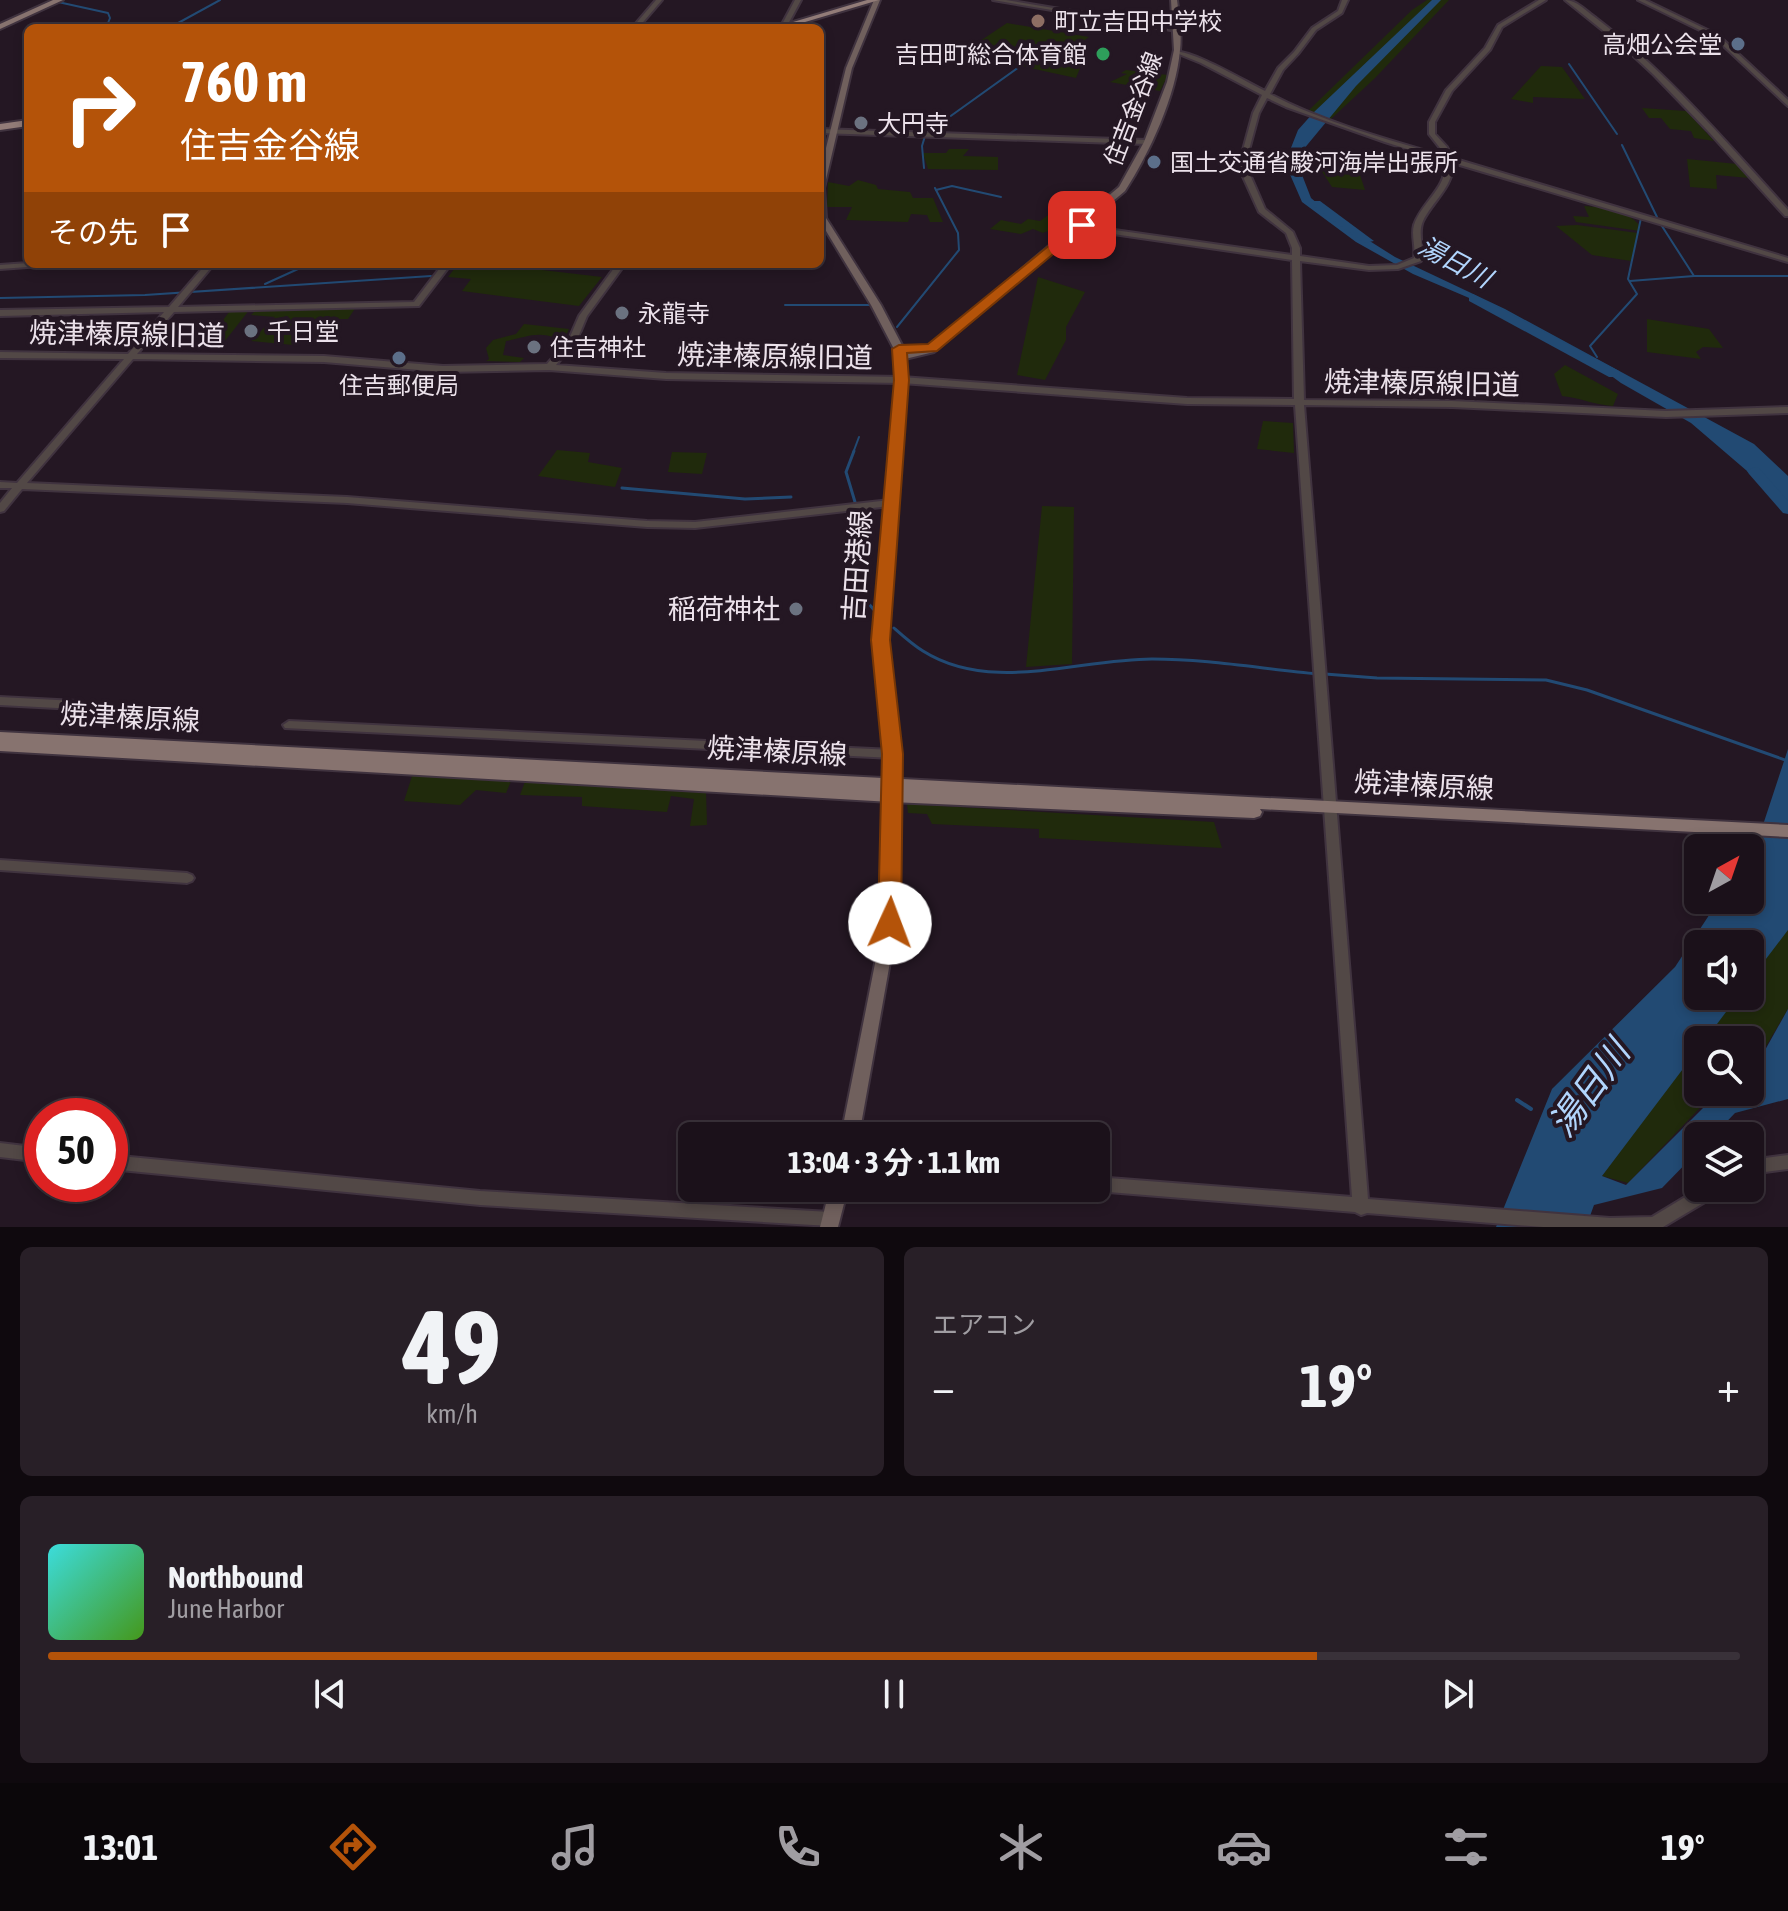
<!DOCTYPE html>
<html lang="ja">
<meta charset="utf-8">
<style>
body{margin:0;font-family:"Asap Condensed","Noto Sans JP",sans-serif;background:#281f27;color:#f1f3f6;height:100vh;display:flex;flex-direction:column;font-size:30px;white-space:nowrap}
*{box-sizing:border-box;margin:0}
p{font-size:26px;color:#a09da2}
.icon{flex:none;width:44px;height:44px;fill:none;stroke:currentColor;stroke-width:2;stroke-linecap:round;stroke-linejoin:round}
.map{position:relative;height:1227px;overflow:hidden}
.sheet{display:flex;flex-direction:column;gap:20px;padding:20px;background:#0f090e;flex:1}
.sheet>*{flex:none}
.hud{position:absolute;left:24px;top:24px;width:800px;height:244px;border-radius:12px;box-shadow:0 4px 12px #0003,0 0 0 2px #393139;background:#b45309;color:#fff;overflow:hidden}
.needle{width:52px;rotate:40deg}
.tools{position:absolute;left:1684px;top:834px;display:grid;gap:16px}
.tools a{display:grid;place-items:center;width:80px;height:80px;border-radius:12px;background:#1b111a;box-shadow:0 4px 12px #0003,0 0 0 2px #393139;font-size:40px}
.speed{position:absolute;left:24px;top:1098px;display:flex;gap:16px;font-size:40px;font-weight:700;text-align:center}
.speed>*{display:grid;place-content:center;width:104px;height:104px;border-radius:50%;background:#1b111a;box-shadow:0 4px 12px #0003,0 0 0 2px #393139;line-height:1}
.speed .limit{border:12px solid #d22;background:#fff;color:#111}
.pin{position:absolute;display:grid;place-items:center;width:68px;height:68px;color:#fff;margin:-34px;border-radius:16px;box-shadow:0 4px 12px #0006}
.me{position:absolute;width:88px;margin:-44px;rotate:2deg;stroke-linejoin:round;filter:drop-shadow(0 0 6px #0008)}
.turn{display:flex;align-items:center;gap:28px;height:168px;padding:0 24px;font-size:36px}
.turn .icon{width:104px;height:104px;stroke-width:2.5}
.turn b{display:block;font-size:56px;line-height:68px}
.then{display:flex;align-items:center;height:76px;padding:0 24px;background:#0003;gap:16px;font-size:30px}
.big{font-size:60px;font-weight:700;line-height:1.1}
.sheet .widget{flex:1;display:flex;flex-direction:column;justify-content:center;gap:12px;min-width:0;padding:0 28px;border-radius:12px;background:#281f27}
.sheet .dial{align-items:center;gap:0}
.dial b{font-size:104px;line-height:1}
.song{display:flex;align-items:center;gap:24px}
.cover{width:96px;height:96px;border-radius:12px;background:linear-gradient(135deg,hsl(180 70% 55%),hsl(100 70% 35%))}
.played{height:8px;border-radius:4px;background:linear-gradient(90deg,#b45309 75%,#393139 75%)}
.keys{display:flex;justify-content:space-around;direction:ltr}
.heat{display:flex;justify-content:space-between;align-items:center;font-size:44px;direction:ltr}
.sheet .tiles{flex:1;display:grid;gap:20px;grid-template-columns:1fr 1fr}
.widget:last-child{grid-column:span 2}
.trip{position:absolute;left:678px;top:1122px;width:432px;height:80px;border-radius:12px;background:#1b111a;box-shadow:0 4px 12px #0003,0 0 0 2px #393139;font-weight:700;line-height:80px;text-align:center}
.tab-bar{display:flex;height:128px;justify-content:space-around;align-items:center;background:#0b070a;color:#a09da2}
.tab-bar .icon{width:56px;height:56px}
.tab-bar .selected{color:#b45309}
.tab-bar b{font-size:36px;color:#f1f3f6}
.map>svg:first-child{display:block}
.green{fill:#202a0c}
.water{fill:#224a73}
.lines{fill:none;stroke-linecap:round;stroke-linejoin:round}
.stream-far2{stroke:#224a73;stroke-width:2}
.stream-far1{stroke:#224a73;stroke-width:3}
.stream{stroke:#224a73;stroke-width:4}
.river{fill:#224a73;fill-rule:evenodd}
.tertiary-casing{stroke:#40333f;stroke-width:4}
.secondary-casing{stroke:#40333f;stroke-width:4}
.primary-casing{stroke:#40333f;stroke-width:4}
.trunk-casing{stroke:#40333f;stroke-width:4}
.tertiary{fill:#524846;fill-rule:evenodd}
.secondary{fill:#70605d;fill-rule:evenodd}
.primary{fill:#87736f;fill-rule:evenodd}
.trunk{fill:#927c78;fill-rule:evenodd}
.route{fill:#b45309;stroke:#753606;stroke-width:2}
.education-dot{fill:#8d6e63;stroke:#241723;stroke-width:3}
.service-dot{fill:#5c6f8a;stroke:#241723;stroke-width:3}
.leisure-dot{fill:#2e9e5b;stroke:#241723;stroke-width:3}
.worship-dot{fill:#6b7280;stroke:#241723;stroke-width:3}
.labels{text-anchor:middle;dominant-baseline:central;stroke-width:8;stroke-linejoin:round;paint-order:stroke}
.far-poi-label{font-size:24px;fill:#ece2eb;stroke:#241723;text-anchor:start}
.far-street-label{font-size:24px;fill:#ece2eb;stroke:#241723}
.far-water-label{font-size:26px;font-style:italic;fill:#b1d5fd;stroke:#241723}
.street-label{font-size:28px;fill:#ece2eb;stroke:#241723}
.poi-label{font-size:28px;fill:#ece2eb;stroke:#241723;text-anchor:end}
.near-water-label{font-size:36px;font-style:italic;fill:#b1d5fd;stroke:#241723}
</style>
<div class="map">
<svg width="1788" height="1227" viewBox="0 0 1788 1227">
<rect width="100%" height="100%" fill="#241723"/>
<!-- green -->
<g class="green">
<path d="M1427,0h22l-74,78 -44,41 -24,-7 105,-102z"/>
<path d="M1007,23l82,14 -27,20 21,4 -7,17 -83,-18 14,-12 -30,-5z"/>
<path d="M1541,66l21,1 23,32 -52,-2v6l-22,-4z"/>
<path d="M1126,70l42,5 -8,16 -50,-9 17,-8 -6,-1z"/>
<path d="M1642,108l44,3 28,30 -20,-3 -3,-7 -21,-2 -9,-11h-12z"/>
<path d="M949,149h20l-6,7 35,1v13l-70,-1 -5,-16h23z"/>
<path d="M1687,159l50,5 12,14 -33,-3 1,14 -27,-2z"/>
<path d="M1336,167l22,2 7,21 -33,-3 -11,-17z"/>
<path d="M858,180l18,5 2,4 32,3 3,6h20l10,24h-13l-3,-7 -16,-1 -3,8 -62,-2 6,-13h-25l1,-25 21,4z"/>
<path d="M1584,206c22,2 41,2 56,20v5l-64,-9 -3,-6 16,1z"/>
<path d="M1055,210l18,11 -30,12 -10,-4 -12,5 -31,-5 11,-9 20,4 7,-5 12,2z"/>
<path d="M1577,225l61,8 -7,28 -39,-6 -36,-29z"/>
<path d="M458,264h32l112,13 -23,29 -117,-15 9,-12 -23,-2z"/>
<path d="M1038,277l47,15 -19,35v13l-21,40 -28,-5z"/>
<path d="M356,307l-8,12h-39l-16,26 -42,-4 24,-24 -24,-2 7,-7z"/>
<path d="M232,308l18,1 -29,37h-17z"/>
<path d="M1647,319l62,10 14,19 -20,-1 -7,5 5,7 -54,-7z"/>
<path d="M524,324l45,5 -7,15 -8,1 -1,-8c-17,-6 -30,1 -47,4l-3,14 21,3 -4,4 -34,-1 3,-2 -3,-11 7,-8 23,-6z"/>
<path d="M1565,365l53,29 -5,12c-18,-1 -32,-8 -51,-10l-8,-22z"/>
<path d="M1263,421l30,2 1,30 -37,-4z"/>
<path d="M557,450l33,3 -2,9 34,6 -7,19 -77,-11z"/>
<path d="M672,452l35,1 -5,21 -34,-2z"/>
<path d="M1042,506l32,1 -2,157 -46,3z"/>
<path d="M413,773l99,6 -6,14 -30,-3 -16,15 -56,-4z"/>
<path d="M526,779l180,12 1,34 -17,1 4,-27 -23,-3 -4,16 -85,-6v-9l-62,-2z"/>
<path d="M907,804l307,18 8,26 -183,-10v-9l-107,-5 -5,-10 -19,-1z"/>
<path d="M1788,923v86l-38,64v-33h-48l32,-44h16v-21z"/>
<path d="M1698,1045v47h17l-87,91 -26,-7z"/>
</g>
<!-- water -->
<g class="water">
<path d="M1432,0h9l-85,86 -53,64 -6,12 14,36 27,23 57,36 110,52 249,135 34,32v30l-97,-83 -70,-40 -26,-19 -79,-46 -103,-44 -57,-32 -54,-40 -17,-39 13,-33 16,-18z"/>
<path d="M1788,749v181l-38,50v-36h-52v52h40l-33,44h-7v9l-96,127 24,9 82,-82 18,-11h24v-15l38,-68v90l-53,14 -22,23h-15v15l-36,37 -68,17 -8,22h-90l56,-138 123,-122 44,-67h31v-48l9,-15z"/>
</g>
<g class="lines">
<!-- stream-far2 -->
<g class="stream-far2">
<path d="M49,0l59,13 2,5 -4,10"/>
<path d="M169,28l51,-28"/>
<path d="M1569,64l48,70"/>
<path d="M927,133l92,-66"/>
<path d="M1622,145l35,72"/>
<path d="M924,168l-2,-22 3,-10"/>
<path d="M936,190l16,-4 49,11"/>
<path d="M1660,223l34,53"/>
<path d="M1630,281l64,-5h94"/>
<path d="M265,284l44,-20"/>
<path d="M0,298l145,-3 286,-19"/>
<path d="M785,305h85"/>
<path d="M897,327l62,-77 -1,-17 -23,-45"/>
<path d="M1597,357l-7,-11 47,-52 -9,-15 13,-61"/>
<path d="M853,453l6,-16"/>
</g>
<!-- stream-far1 -->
<g class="stream-far1">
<path d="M854,451l-8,21 9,30"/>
<path d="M622,488l123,11 46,-2"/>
<path d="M857,510l2,16 -11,54 27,31"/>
<path d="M894,628c9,8 19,17 29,23 68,43 155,8 229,8 56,0 111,10 166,15"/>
<path d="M1325,674l52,4 169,2 41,10 201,71"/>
</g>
<!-- stream -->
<path class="stream" d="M1517,1100l14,9"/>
<!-- river -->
<g class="river">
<path d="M1312,201h8l54,40 -10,2 -52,-38z"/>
<path d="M1473,294l146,77 1,3 -1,3h-10l-140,-76v-6z"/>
<path d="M1754,467l5,1 29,33v13l-5,-1 -34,-39 -2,-3z"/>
</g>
<defs>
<g id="tertiary">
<path d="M656,0h6l-24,28h-6z"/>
<path d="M795,0h6l-15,28h-6z"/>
<path d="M993,0h13l174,29 -3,2z"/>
<path d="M1342,0h6l-6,13 -26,17 -18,24 -15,16 -13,24c53,28 116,45 174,62l-4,-8 -11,-14v-12l17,-32 39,-42 13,-23 41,-25h7l-44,27 -12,23 -38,41 -17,31v12l12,13 5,11 336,100v4l-335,-99c1,23 -21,39 -30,58 -6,13 2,27 -2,40l-23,8 -29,1 -69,-9 4,139 148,1 214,10 122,-4v6l-122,4 -214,-10 -148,-2 64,794 242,19 42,-1 48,-29h22l-2,5 -57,34h-120l-176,-14 -6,2 -6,-3 -259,-21 -6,-3h6v-11l256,20 -57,-792 -108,-1 -285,-21 -236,-4 -117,-9 -106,2 -119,-10 -191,-3 -106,124 320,14 300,24 48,1 195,-22 5,3 -5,3 -195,22 -48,-1 -300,-24 -325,-14 -18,22 -4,1v-9l12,-15h-12v-6l17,1 107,-124 -124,-1v-6l128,2 36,-42 -164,4v-6l169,-3 37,-43h8l-36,43 236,-5 29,-38h8l-32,42 -245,6 -37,42 187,2 119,10 104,-2 22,-25 10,-23 38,-52h8l-38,52 -10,24 -21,25 110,8 236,4 285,21 107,1 -2,-139 -213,-31 -4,-2 4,-2 213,30v-7l-6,-15 -27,-21 -19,-42 3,-20 10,-37 9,-18 -61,-32 -27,-11c18,-3 72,30 91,39l13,-23 16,-16 18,-24 26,-17zM1267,98l19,9 99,35 60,19c3,27 -23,40 -31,64 -3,10 2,22 0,33l-17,7 -28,1 -69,-10v-8l-7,-16 -28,-23 -17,-39 1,-20 10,-37z"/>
<path d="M1565,0c12,0 22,12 31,18 72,55 131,125 192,192v6h-3l-78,-86 -53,-55 -28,-26z"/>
<path d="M1638,0h7l73,35 70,65v6l-74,-69z"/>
<path d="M820,129l326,11 3,2 -3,2 -326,-11z"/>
<path d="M28,263v1h17l-4,2 -41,3v-4z"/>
<path d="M0,697l76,4 6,4 -6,4 -76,-4z"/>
<path d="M289,721l604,29 4,1 2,3 -2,3 -4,1 -608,-30 -2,-3z"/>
<path d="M0,860l187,13 5,2 2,3 -2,3 -5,2 -187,-13z"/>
<path d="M0,1143l42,5v14l-42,-5z"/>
<path d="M110,1155l370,36 350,21 6,2 2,5 -2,5 -6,2 -350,-21 -370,-36z"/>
<path d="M1788,1155v14l-38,5v-14z"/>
</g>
<g id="secondary">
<path d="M874,0h6l-28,68 -28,120 2,30 55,87 23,44v4l24,-5 191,-161 25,-45 23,-60 7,-32 -3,-50h6c2,16 5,34 3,50 -4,46 -30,102 -55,141l-191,161 -29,7 2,21 -20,260 13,114 -3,169 -38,213h-18l42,-213 3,-169 -11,-114 22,-260 -3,-31 -23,-44 -51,-84v-49l26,-104z"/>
<path d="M830,1188h18l-10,39h-18z"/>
</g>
<g id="primary">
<path d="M53,0h10l-63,29v-5z"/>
<path d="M0,732l1788,93v12l-528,-28 2,3 -2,4 -6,2 -363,-16 -891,-51z"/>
</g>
<g id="trunk">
<path d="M867,0h12l-94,28h-12z"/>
<path d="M28,120v6l-28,4v-6z"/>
</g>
</defs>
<!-- tertiary casing -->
<use href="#tertiary" class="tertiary-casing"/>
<!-- secondary casing -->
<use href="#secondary" class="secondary-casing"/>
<!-- primary casing -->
<use href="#primary" class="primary-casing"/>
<!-- trunk casing -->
<use href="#trunk" class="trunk-casing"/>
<!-- tertiary -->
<use href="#tertiary" class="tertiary"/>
<!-- secondary -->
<use href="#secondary" class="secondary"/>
<!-- primary -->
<use href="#primary" class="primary"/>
<!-- trunk -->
<use href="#trunk" class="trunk"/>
</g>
<!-- route -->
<path class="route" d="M1078,222l10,3 -151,126 -30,2 2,27 -19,260 13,114 -2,169 -3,6 -8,3 -8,-3 -4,-6 4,-169 -11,-114 23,-260 -2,-31 7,-4 29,-1z"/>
<!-- markers -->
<circle class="education-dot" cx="1038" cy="21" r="8"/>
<g class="service-dot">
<circle cx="1738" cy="44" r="8"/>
<circle cx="1154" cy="162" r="8"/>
<circle cx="399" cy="358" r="8"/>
</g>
<circle class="leisure-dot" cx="1103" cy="54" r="8"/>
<g class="worship-dot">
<circle cx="861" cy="123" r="8"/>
<circle cx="622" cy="313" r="8"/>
<circle cx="251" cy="331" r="8"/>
<circle cx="534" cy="347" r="8"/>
<circle cx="796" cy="609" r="8"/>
</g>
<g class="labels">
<!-- far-poi labels -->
<g class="far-poi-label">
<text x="1054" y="21">町立吉田中学校</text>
<text x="1722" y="44" text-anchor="end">高畑公会堂</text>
<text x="1087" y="54" text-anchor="end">吉田町総合体育館</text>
<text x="877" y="123">大円寺</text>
<text x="1170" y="162">国土交通省駿河海岸出張所</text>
<text x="638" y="313">永龍寺</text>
<text x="267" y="331">千日堂</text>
<text x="550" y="347">住吉神社</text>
<text x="399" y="385" text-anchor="middle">住吉郵便局</text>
</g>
<!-- far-street labels -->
<g class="far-street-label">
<text transform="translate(1133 109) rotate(-69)">住吉金谷線</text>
</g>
<!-- far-water labels -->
<g class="far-water-label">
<text transform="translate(1455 262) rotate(28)">湯日川</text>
</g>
<!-- street labels -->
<g class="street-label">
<text transform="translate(127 334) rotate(1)">焼津榛原線旧道</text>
<text transform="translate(775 356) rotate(1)">焼津榛原線旧道</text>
<text transform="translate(1422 383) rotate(1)">焼津榛原線旧道</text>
<text transform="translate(857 566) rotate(-86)">吉田港線</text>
<text transform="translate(130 717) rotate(3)">焼津榛原線</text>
<text transform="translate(777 751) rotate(3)">焼津榛原線</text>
<text transform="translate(1424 785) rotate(3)">焼津榛原線</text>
</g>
<!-- poi labels -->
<g class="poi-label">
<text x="780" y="609">稲荷神社</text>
</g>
<!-- near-water labels -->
<g class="near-water-label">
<text transform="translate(1589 1088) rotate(-54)">湯日川</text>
</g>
</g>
</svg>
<div class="tools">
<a><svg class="needle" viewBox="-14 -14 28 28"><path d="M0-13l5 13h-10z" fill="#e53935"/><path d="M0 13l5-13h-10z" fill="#a09da2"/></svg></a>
<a><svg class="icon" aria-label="sound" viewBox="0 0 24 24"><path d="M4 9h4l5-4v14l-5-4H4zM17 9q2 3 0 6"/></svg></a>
<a><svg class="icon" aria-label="search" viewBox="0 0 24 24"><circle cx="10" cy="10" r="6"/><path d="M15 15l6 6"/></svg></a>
<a><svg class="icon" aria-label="layers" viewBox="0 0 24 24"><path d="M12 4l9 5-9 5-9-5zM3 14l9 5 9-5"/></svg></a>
</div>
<div class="speed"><div class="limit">50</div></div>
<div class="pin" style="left:1082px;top:225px;background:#d93025"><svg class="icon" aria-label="arrive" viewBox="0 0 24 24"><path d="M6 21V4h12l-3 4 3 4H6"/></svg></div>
<svg class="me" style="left:890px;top:923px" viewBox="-20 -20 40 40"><circle r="19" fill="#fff"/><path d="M0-13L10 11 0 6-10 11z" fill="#b45309"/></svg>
<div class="trip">13:04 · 3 分 · 1.1 km</div>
<div class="hud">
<div class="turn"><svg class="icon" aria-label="right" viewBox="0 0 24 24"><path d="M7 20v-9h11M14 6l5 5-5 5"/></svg><div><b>760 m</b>住吉金谷線</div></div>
<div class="then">その先<svg class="icon" aria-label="arrive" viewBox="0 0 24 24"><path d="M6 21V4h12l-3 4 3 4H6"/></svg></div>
</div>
</div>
<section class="sheet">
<div class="tiles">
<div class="widget dial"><b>49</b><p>km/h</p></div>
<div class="widget"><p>エアコン</p>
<div class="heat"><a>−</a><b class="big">19°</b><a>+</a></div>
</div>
<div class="widget">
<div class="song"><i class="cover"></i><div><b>Northbound</b><p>June Harbor</p></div></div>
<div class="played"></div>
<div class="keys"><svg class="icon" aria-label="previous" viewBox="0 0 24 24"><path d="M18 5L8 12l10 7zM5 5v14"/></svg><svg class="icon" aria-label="pause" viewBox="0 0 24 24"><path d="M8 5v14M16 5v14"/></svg><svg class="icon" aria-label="next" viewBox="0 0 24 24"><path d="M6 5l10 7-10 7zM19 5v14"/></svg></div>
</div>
</div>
</section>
<nav class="tab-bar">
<b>13:01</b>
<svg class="icon selected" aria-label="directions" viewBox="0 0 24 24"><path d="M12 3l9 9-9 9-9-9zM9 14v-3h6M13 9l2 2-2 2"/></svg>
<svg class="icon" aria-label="music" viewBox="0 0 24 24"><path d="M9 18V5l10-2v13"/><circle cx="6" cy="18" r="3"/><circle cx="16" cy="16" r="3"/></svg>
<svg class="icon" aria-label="phone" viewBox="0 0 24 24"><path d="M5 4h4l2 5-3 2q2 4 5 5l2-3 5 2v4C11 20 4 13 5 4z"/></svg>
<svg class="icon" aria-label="climate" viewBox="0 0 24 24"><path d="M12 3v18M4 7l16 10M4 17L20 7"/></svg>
<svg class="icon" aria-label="car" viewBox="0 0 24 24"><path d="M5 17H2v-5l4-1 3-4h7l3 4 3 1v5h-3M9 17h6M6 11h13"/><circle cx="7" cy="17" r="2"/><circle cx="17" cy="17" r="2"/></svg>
<svg class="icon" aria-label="filters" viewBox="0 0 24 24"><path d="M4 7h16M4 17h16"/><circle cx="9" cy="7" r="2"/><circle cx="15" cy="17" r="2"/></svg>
<b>19°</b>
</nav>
